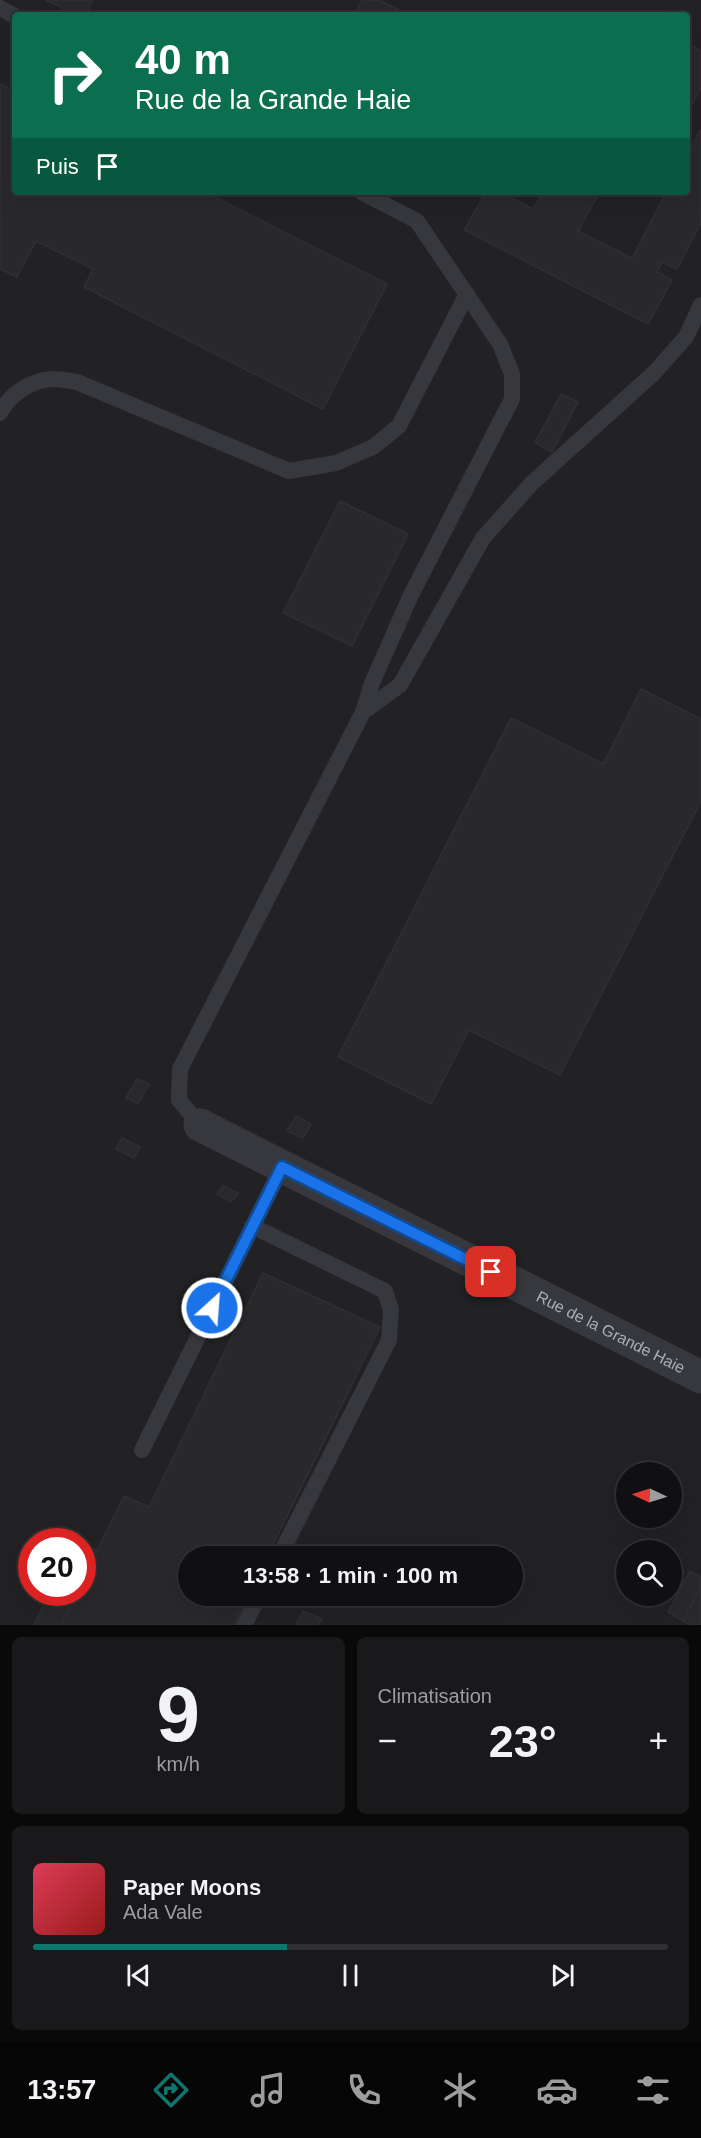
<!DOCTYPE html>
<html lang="fr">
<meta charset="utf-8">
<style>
body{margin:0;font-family:Arial,sans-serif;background:#19191b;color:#f1f3f6;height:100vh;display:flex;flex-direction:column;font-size:22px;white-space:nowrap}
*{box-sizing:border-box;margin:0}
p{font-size:20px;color:#9c9d9f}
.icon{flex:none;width:33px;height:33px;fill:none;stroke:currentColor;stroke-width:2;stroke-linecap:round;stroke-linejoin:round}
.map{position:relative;height:1625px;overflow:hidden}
.side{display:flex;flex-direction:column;gap:12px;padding:12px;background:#09090a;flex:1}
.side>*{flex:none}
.banner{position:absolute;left:12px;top:12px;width:678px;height:183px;border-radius:6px;box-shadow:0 6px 24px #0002,0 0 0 2px #303032;background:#0b6e4f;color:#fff;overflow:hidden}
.needle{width:39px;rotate:274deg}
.tools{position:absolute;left:616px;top:1462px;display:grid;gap:12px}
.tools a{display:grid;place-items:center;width:66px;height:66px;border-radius:50%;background:#101012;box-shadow:0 6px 24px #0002,0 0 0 2px #303032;font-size:30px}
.speed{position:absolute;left:18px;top:1528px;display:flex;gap:12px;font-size:30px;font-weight:700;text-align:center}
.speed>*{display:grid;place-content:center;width:78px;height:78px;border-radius:50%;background:#101012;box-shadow:0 6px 24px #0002,0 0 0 2px #303032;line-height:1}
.speed .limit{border:9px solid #d22;background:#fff;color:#111}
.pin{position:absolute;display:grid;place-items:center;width:51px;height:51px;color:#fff;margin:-26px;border-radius:12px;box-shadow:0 3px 9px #0006}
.me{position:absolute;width:66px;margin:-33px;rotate:26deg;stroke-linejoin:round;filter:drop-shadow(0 0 4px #0008)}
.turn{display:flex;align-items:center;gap:21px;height:126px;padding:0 24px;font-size:27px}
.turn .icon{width:78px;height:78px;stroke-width:2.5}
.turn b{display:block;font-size:42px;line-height:51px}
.then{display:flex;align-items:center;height:57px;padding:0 24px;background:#0003;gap:12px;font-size:22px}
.big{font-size:45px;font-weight:800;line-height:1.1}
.side .tile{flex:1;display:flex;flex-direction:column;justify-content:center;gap:9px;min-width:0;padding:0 21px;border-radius:9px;background:#19191b}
.side .dial{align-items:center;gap:0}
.dial b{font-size:78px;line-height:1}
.song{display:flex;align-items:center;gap:18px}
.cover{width:72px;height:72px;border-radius:9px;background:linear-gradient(135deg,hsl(350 70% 55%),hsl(0 70% 35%))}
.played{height:6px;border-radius:3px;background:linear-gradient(90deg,#0f766e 40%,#303032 40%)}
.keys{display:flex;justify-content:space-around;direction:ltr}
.heat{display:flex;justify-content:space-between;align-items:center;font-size:33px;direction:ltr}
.side .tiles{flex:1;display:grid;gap:12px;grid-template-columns:1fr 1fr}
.tile:last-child{grid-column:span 2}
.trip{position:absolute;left:178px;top:1546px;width:345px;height:60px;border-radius:30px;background:#101012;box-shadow:0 6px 24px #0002,0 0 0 2px #303032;font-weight:800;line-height:60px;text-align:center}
.tabs{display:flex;height:96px;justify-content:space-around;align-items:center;background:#060607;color:#9c9d9f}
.tabs .icon{width:42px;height:42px}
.tabs .active{color:#0f766e}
.tabs b{font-size:27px;color:#f1f3f6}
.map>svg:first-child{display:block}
.built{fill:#222225;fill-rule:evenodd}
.building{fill:#29292c;stroke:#303034;stroke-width:1.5}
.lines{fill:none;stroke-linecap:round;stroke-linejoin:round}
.service{stroke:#37383d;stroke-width:16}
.minor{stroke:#37383d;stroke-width:33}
.route-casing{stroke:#114b97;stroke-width:15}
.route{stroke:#1a73e8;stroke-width:10}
.labels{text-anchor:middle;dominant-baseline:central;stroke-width:6;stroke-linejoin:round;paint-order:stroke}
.street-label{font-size:16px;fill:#a8adb8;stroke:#111113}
</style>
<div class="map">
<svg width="701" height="1625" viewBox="0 0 701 1625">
<rect width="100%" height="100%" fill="#161618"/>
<!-- built -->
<path class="built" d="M0,0h701v1625h-701zM15,15h672v177h-672zM627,1473h45v45h-45zM32,1542h50v51h-50zM627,1551h45v45h-45zM189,1557h324v39h-324z"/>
<!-- building -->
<g class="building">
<path d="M46,0h47l-8,15h-8z"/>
<path d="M362,0h17l29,15h-54z"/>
<path d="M692,46l9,5v37l-14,26v-58z"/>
<path d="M0,84l15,7v101h190l182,92 -64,125 -239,-122 9,-18 -57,-28 -19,36 -17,-8z"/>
<path d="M701,129v94l-24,46 -15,-7 -5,10 15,8 -24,44 -184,-94 22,-38h13l34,17 10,-17h57l-22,39 54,27 34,-65 -3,-1h24v-42l2,1z"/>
<path d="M561,394l17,8 -26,50 -17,-9z"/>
<path d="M340,501l68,33 -56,112 -69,-33z"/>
<path d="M641,689l60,30v82l-141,274 -91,-45 -38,74 -93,-47 173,-339 92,46z"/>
<path d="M137,1079l12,5 -11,20 -12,-6z"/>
<path d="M296,1116l15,8 -8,14 -16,-7z"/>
<path d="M122,1138l18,9 -6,11 -18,-9z"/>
<path d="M223,1186l15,7 -7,9 -14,-8z"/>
<path d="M263,1273l117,54 -113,230h-78v39h59l-14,29h-173l15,-32h6v-13l42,-84 25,11z"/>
<path d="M82,1544l15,6 -15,30z"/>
<path d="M690,1571l11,6v8l-18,36 -15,-9z"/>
<path d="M701,1585v40h-9l-9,-4z"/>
<path d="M50,1593h26l-15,32h-27z"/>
<path d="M303,1611l19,8 -4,6h-22z"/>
</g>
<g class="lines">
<!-- service -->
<g class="service">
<path d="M0,8l15,8"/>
<path d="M361,192l56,29 83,123 12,30v25l-101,196 -39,88 -9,29"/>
<path d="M0,413c10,-19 31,-33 53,-34 8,0 17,2 24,3l212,89 47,-8 37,-16 26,-21 68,-132"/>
<path d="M200,1125l-21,-25 1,-31 183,-357 37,-27 83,-147 49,-55 122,-110 32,-36 15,-32"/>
<path d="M252,1226l133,65 6,19 -2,30 -110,217"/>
<path d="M142,1450l140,-283"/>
<path d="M244,1625l15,-29"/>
</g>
<!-- minor -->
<path class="minor" id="s1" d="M200,1125l501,252"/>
</g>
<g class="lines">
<defs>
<path id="route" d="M212,1308l70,-141 209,105"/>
</defs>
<!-- route casing -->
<use href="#route" class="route-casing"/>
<!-- route -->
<use href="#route" class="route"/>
</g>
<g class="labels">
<!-- street labels -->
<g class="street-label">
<text stroke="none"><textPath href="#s1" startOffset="460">Rue de la Grande Haie</textPath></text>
</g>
</g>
</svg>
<div class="tools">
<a><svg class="needle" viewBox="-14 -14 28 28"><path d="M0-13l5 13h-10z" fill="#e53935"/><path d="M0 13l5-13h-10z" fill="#9c9d9f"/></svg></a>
<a><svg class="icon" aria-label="search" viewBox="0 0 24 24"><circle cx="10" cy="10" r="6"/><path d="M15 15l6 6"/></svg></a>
</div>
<div class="speed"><div class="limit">20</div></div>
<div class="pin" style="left:491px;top:1272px;background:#d93025"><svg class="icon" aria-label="arrive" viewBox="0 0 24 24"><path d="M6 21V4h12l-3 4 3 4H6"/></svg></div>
<svg class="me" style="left:212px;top:1308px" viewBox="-20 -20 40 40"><circle r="17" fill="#1a73e8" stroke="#fff" stroke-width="3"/><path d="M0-11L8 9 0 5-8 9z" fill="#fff"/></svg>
<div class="trip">13:58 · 1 min · 100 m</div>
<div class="banner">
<div class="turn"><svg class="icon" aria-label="right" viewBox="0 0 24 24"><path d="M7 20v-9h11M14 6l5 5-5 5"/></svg><div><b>40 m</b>Rue de la Grande Haie</div></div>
<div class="then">Puis<svg class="icon" aria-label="arrive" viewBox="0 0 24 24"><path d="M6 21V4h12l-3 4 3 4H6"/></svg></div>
</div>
</div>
<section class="side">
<div class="tiles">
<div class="tile dial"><b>9</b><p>km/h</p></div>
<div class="tile"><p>Climatisation</p>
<div class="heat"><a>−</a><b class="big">23°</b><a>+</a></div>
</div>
<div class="tile">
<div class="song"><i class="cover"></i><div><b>Paper Moons</b><p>Ada Vale</p></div></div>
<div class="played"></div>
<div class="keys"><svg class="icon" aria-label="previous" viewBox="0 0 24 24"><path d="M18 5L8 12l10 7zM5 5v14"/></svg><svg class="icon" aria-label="pause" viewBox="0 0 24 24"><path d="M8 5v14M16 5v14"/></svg><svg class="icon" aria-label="next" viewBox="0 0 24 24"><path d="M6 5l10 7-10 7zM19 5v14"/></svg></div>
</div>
</div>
</section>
<nav class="tabs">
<b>13:57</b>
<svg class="icon active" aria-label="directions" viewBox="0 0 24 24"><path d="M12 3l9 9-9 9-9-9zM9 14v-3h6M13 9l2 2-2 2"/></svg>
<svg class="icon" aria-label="music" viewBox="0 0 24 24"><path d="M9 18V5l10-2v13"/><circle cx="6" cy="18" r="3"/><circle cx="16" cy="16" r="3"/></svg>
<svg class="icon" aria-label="phone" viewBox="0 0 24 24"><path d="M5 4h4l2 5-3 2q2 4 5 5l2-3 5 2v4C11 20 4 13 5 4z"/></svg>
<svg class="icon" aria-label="climate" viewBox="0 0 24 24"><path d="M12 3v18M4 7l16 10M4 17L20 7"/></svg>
<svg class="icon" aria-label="car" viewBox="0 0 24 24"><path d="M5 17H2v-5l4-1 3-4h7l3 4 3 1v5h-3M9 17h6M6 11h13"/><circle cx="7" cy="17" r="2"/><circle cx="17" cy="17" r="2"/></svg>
<svg class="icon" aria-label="filters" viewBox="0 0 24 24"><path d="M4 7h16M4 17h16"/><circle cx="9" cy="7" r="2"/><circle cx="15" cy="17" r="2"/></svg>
</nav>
